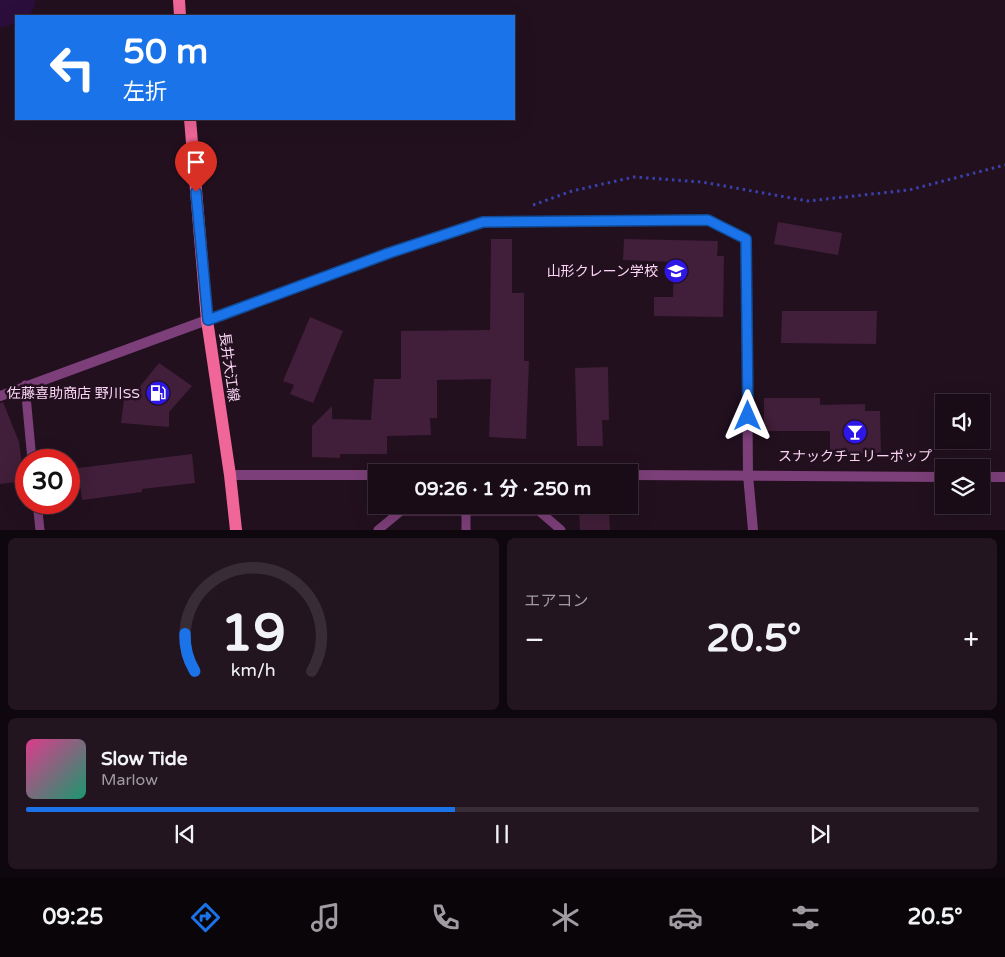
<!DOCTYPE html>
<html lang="ja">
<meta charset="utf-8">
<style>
body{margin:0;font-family:"Varela Round","Noto Sans JP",sans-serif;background:#231520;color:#f1f3f6;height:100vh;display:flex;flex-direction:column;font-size:19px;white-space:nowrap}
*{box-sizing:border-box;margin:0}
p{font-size:16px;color:#9f9ba1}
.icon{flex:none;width:28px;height:28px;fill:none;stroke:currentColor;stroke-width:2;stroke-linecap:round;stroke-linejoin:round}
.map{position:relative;height:530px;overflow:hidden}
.details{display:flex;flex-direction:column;gap:8px;padding:8px;background:#0e070d;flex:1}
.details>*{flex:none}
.hud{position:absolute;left:15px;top:15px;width:500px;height:105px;border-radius:0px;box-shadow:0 5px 20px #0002,0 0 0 1px #382c36;background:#1a73e8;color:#fff;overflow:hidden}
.buttons{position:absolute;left:935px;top:394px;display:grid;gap:10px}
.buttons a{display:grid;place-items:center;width:55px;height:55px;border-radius:0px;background:#1a0c17;box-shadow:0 5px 20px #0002,0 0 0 1px #382c36;font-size:25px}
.speed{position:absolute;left:15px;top:449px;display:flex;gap:10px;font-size:25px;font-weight:700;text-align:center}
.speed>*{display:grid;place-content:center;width:65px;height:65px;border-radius:50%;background:#1a0c17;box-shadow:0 5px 20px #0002,0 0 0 1px #382c36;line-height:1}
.speed .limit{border:8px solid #d22;background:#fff;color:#111}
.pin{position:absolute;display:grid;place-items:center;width:42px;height:42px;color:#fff;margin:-51px -21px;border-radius:50% 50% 50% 0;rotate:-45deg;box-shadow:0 0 5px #0007}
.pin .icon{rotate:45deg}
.me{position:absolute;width:55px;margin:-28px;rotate:0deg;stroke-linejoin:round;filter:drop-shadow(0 0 4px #0008)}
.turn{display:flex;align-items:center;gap:18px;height:105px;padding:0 25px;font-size:22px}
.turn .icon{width:65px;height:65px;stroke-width:2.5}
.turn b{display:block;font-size:35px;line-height:42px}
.big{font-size:38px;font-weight:700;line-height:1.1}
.details .card{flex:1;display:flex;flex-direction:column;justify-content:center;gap:8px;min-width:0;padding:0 18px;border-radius:8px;background:#231520}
.details .dial{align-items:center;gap:0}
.dial svg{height:130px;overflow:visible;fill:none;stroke:#382c36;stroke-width:7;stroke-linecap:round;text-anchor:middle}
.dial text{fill:#f1f3f6;stroke:none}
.song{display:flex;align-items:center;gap:15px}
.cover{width:60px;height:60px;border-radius:8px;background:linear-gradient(135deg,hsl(330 70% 55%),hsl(160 70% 35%))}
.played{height:5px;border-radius:2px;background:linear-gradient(90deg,#1a73e8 45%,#382c36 45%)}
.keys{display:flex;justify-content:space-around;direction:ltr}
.heat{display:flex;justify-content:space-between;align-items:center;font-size:28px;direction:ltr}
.details .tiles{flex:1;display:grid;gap:8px;grid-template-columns:1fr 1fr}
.card:last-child{grid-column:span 2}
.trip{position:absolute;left:368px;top:464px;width:270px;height:50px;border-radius:0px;background:#1a0c17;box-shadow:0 5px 20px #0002,0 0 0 1px #382c36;font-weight:700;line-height:50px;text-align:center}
.tabs{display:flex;height:80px;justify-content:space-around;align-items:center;background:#0a0509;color:#9f9ba1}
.tabs .icon{width:35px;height:35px}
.tabs .on{color:#1a73e8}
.tabs b{font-size:22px;color:#f1f3f6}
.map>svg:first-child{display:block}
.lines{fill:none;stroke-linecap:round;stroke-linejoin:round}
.river{stroke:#2c0e3c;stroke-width:41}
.building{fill:#411e39}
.path{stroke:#3a40aa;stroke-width:3;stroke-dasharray:2.5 4;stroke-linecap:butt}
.service{stroke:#7c3f79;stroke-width:9}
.minor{stroke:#7c3f79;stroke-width:10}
.primary{stroke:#f06699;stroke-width:12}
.route-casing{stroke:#114b97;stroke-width:12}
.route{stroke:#1a73e8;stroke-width:9}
.labels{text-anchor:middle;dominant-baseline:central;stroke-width:5;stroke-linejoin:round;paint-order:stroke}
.poi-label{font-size:14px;fill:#fbd5f6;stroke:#22101f;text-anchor:end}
.street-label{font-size:14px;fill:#fbd5f6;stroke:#22101f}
</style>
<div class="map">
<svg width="1005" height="530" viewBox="0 0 1005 530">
<rect width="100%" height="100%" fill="#22101f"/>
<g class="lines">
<!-- river -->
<path class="river" d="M0,7l15,-7"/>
</g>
<!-- building -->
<g class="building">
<path d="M778,222l64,11 -4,22 -64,-11z"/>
<path d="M491,239h21v54h12v68h5l-3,78 -37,-2 2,-58 -54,1v38h-7l1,17 -44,1v18h-47v4l-28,-1v-31l20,-20v13l39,1 3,-41h27v-48l89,-1z"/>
<path d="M624,239l94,2 -1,15h7l-1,61 -69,-1v-19h19l1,-35 -51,-2z"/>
<path d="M782,311h95l-1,33 -95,-1z"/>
<path d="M310,317l33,14 -30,72 -23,-9 4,-9 -11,-4z"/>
<path d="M159,363l33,23 -23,26v15l-48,-4 4,-31 9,2z"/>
<path d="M608,367l1,53h-7l1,26h-26l-2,-78z"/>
<path d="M764,398h56v7l45,-1v7h15l1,42 -51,1v-23h-66z"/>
<path d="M3,402l16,40 5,39 -24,3v-81z"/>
<path d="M192,454l3,29 -53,6v3l-60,8 -4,-32z"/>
<path d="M609,508l1,22h-30l-1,-21z"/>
</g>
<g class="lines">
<!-- path -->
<path class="path" d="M533,205l39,-14 62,-14 68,5 106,19 101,-11 96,-25"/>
<!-- service -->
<g class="service">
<path d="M207,320l182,-67 94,-31 226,-1 37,18"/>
<path d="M25,385l7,75"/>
<path d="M37,502l3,28"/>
<path d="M466,511v19"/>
<path d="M378,530l23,-19h138l22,19"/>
</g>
<!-- minor -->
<g class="minor">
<path d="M746,239l2,236 5,55"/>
<path d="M0,396l207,-76"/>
<path d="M230,475h146"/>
<path d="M629,475l315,2"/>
<path d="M981,477h24"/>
</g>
<!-- primary -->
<g class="primary">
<path d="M179,0l1,16"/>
<path d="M190,119l17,201 23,155 6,55"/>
</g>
</g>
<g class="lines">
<defs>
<path id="route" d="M196,192l12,128 181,-67 94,-31 225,-2 38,19 2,177"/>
</defs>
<!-- route casing -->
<use href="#route" class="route-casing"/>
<!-- route -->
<use href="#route" class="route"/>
</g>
<!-- icons -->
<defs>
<symbol id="school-disc" viewBox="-11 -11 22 22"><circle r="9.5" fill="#2d16e6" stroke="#22101f"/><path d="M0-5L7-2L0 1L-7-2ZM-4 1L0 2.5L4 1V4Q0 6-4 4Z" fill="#fff"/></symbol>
<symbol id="fuel-disc" viewBox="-11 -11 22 22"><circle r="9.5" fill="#2d16e6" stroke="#22101f"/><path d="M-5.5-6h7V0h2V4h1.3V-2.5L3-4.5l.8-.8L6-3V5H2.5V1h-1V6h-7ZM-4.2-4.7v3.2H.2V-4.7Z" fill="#fff"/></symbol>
<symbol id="bar-disc" viewBox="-11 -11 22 22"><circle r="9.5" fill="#2d16e6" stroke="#22101f"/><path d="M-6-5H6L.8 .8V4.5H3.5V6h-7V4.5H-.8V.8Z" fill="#fff"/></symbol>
</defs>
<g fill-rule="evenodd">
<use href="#school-disc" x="662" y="257" width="28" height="28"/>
<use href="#fuel-disc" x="144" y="379" width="28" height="28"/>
<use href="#bar-disc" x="841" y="418" width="28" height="28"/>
</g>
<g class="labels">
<!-- poi labels -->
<g class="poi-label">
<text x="658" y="271">山形クレーン学校</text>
<text x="140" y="393">佐藤喜助商店 野川SS</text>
<text x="855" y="456" text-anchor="middle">スナックチェリーポップ</text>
</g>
<!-- street labels -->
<g class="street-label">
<text transform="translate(229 367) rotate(82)">長井大江線</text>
</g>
</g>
</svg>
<div class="buttons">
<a><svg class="icon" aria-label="sound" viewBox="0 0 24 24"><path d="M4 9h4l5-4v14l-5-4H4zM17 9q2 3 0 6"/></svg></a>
<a><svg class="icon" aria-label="layers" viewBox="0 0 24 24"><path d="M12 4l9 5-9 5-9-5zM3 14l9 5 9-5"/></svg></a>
</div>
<div class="speed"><div class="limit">30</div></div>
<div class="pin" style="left:196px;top:192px;background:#d93025"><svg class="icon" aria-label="arrive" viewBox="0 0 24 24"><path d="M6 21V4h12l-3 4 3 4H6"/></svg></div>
<svg class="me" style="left:748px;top:416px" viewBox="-20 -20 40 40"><path d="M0-17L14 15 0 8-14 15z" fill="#1a73e8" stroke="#fff" stroke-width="4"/></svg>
<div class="trip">09:26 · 1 分 · 250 m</div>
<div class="hud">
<div class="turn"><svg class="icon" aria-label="left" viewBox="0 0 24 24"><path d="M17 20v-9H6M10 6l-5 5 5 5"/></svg><div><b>50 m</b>左折</div></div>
</div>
</div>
<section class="details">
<div class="tiles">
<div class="card dial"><svg viewBox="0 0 100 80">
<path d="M14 69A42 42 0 1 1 86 69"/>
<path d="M14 69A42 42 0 0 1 8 46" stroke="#1a73e8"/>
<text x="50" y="56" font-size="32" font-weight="700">19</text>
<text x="50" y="72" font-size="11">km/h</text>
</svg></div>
<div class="card"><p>エアコン</p>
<div class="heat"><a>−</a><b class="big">20.5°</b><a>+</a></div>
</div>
<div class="card">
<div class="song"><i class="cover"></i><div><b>Slow Tide</b><p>Marlow</p></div></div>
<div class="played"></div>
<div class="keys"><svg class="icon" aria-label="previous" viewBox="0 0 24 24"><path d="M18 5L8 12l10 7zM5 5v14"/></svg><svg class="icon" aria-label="pause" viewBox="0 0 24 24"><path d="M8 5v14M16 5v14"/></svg><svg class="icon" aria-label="next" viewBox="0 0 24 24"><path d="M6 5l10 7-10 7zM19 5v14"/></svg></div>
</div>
</div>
</section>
<nav class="tabs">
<b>09:25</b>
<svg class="icon on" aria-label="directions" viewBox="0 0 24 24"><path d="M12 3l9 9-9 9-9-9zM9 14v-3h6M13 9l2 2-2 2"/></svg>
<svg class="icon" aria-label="music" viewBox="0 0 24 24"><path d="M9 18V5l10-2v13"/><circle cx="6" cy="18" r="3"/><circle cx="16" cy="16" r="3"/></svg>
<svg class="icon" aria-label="phone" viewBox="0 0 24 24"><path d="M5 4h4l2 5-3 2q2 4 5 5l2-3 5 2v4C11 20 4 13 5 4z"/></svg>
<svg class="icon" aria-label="climate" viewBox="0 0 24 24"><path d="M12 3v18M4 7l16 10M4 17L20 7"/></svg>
<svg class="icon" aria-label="car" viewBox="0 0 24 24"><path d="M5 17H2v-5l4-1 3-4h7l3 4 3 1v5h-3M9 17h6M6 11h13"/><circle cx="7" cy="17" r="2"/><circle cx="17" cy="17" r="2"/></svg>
<svg class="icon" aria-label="filters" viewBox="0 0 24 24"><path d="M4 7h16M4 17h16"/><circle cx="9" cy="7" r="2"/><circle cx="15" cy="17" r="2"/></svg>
<b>20.5°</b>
</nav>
